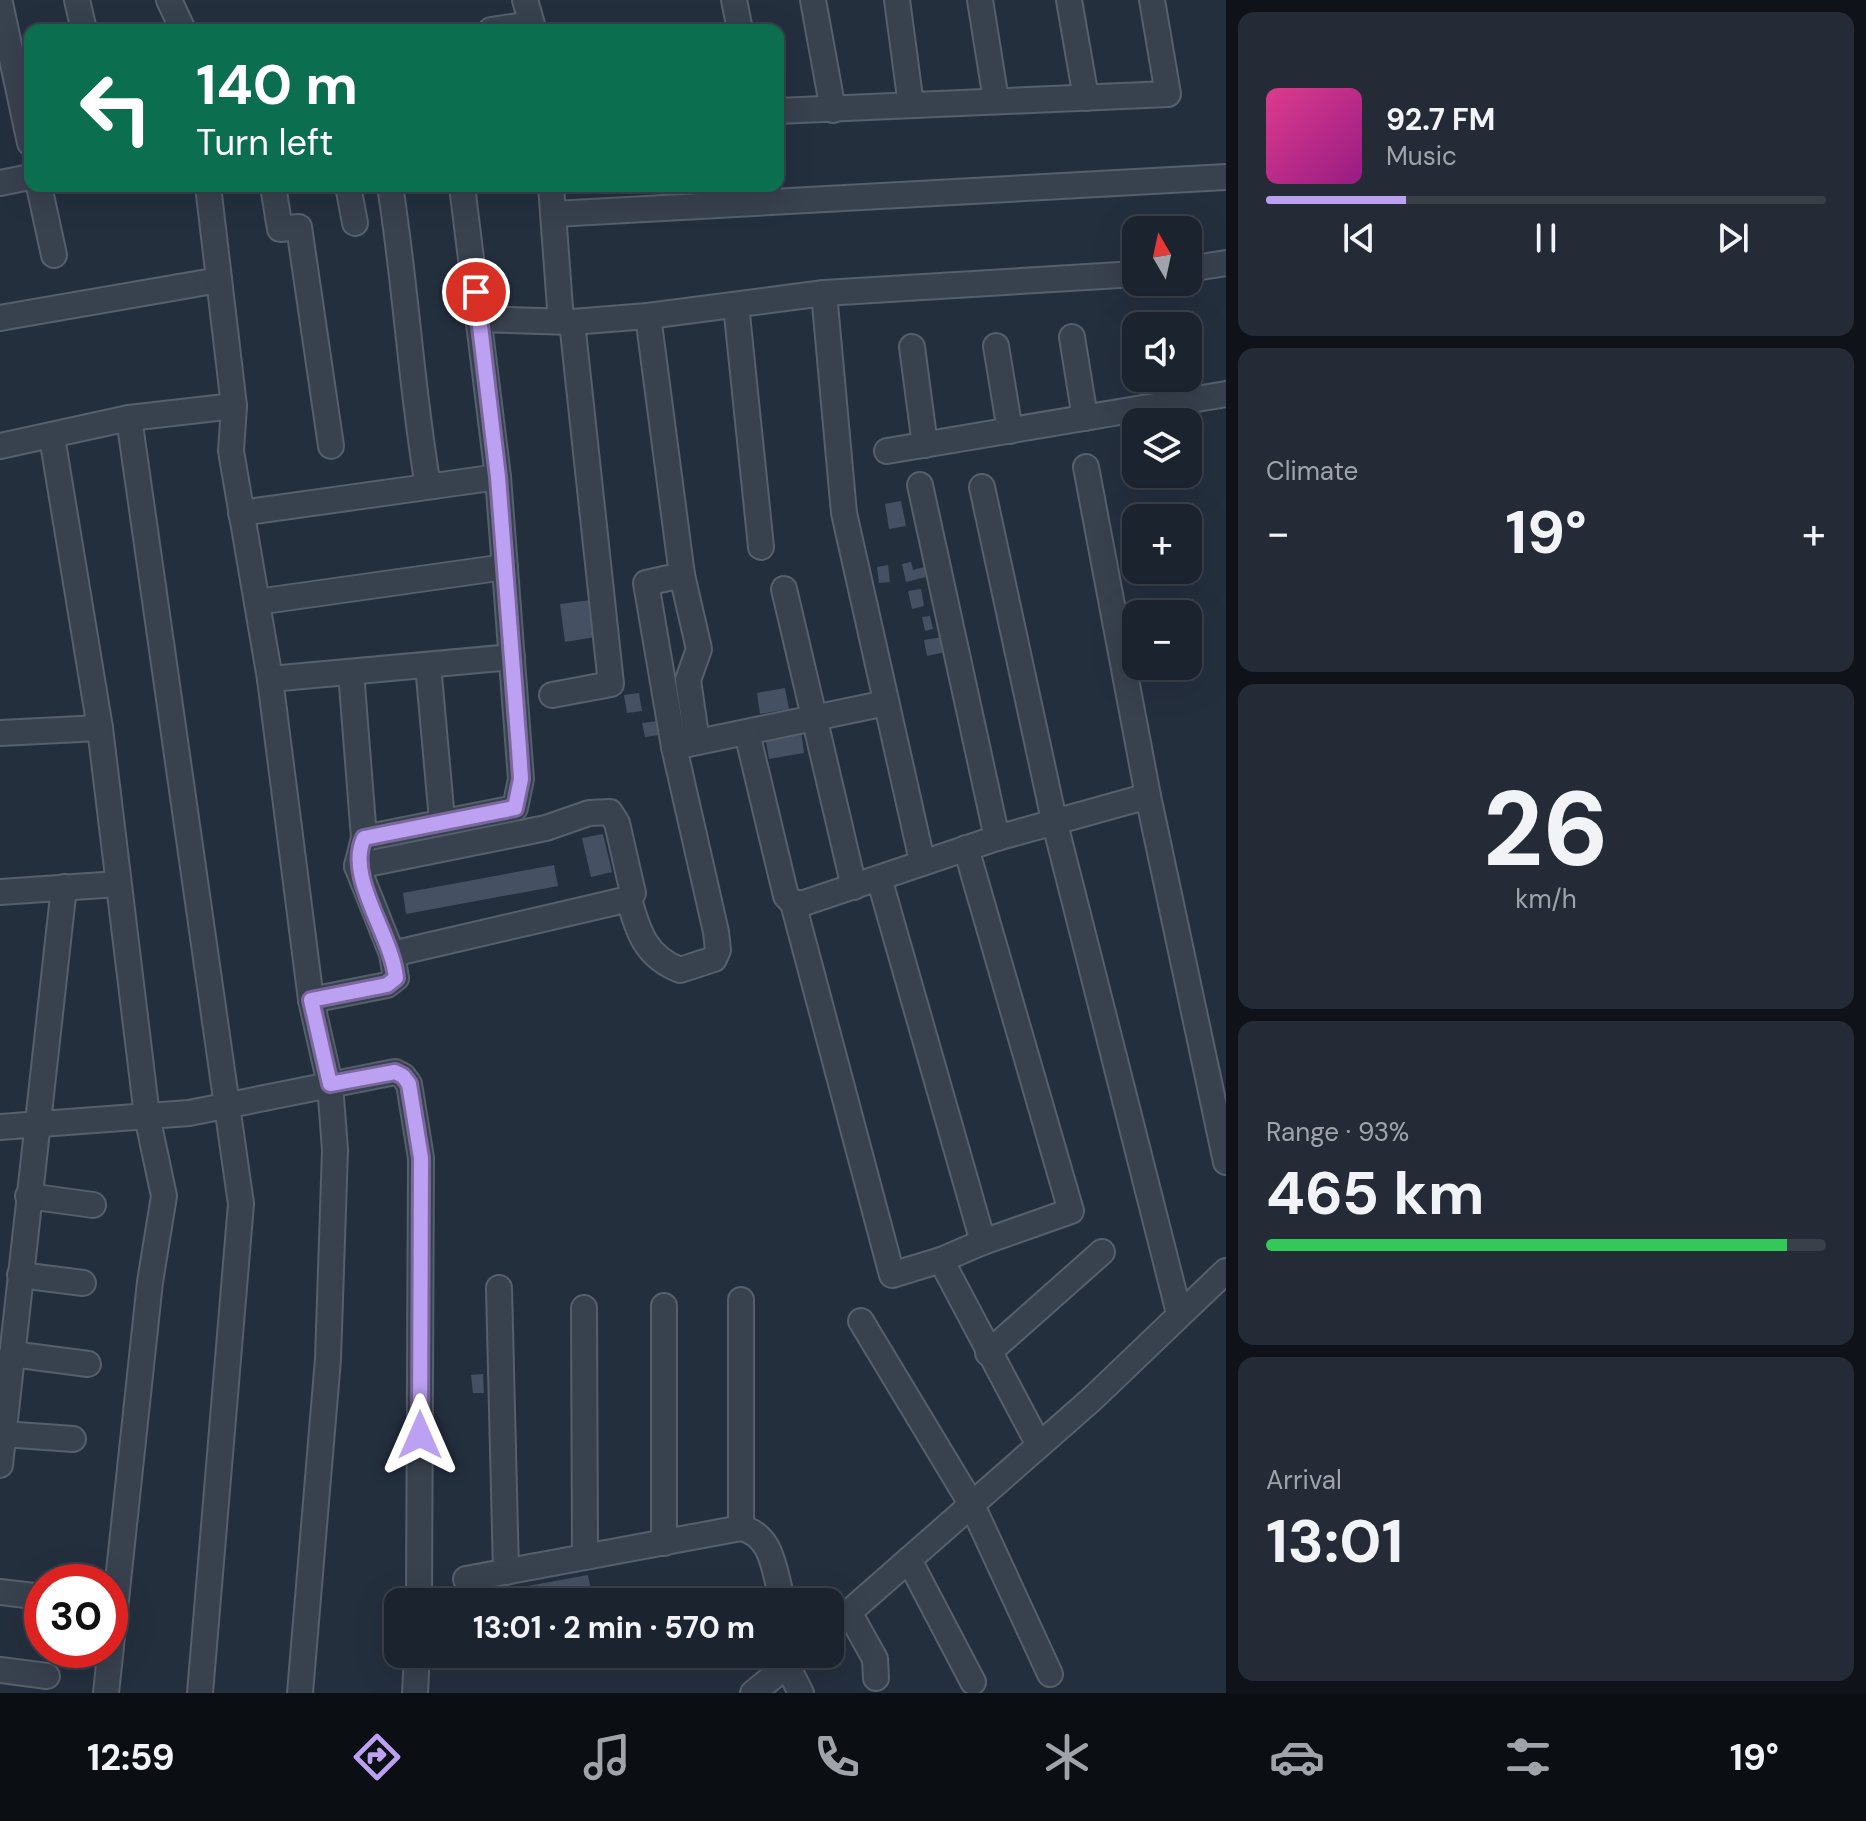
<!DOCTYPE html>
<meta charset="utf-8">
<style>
body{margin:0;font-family:"DM Sans",sans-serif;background:#242b36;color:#f1f3f6;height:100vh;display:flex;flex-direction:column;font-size:30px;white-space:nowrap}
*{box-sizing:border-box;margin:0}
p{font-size:26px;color:#a0a4aa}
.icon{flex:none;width:44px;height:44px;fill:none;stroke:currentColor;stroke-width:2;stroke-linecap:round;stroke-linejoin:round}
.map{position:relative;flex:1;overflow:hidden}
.details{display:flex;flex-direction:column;gap:12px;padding:12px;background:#0f1319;width:640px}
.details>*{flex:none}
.top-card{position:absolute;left:24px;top:24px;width:760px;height:168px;border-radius:16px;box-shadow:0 8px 32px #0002,0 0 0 2px #39404a;background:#0b6e4f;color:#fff;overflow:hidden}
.needle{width:52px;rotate:351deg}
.fabs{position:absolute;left:1122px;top:216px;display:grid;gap:16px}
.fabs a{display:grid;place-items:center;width:80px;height:80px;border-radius:16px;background:#1b232e;box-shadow:0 8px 32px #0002,0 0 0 2px #39404a;font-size:40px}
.speed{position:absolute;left:24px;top:1564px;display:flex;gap:16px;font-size:40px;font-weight:700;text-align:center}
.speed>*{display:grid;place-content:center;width:104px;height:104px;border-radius:50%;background:#1b232e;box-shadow:0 8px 32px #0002,0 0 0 2px #39404a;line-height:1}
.speed .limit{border:12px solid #d22;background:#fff;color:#111}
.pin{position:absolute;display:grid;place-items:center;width:68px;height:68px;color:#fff;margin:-34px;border:4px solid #fff;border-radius:50%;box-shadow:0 2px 8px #0007}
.me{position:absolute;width:88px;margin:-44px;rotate:0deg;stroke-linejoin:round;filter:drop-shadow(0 0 6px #0008)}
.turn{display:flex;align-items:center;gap:28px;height:168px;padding:0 40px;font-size:36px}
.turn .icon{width:104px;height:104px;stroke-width:2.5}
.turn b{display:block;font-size:56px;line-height:68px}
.big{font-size:60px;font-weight:700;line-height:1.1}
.details .widget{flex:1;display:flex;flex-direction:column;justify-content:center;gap:12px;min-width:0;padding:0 28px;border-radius:16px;background:#242b36}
.details .dial{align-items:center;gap:0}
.dial b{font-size:104px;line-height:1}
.song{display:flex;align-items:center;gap:24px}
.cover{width:96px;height:96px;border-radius:12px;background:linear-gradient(135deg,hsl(330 70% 55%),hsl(310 70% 35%))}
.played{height:8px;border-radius:4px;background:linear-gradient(90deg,#bca0f2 25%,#39404a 25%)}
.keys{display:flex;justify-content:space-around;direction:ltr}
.heat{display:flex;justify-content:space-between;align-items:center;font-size:44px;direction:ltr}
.charge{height:12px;border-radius:6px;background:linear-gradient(90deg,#34c759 93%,#39404a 0)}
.trip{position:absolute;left:384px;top:1588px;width:460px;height:80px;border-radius:16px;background:#1b232e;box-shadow:0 8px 32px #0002,0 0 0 2px #39404a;font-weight:700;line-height:80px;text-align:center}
.dock{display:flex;height:128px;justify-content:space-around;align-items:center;background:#0b0e12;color:#a0a4aa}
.dock .icon{width:56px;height:56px}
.dock .current{color:#bca0f2}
.dock b{font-size:36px;color:#f1f3f6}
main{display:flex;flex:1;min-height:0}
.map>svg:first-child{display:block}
.building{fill:#455162}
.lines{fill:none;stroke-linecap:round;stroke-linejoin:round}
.minor-casing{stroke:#565f6c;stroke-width:28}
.minor{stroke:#38414e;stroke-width:24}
.route-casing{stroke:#7a689d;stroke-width:20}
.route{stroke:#bca0f2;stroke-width:14}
</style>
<main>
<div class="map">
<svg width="1226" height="1693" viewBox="0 0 1226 1693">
<rect width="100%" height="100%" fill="#242f3e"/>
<!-- building -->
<g class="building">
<path d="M901,501l5,25 -17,3 -4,-25z"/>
<path d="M911,562l2,8 11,-3 2,10 -20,5 -4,-18z"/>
<path d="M888,565l2,17 -11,1 -2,-16z"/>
<path d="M921,589l3,17 -12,3 -4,-18z"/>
<path d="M590,600l5,37 -30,5 -5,-38z"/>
<path d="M930,616l3,13 -8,2 -3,-14z"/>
<path d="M943,637l3,15 -19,4 -3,-16z"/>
<path d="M785,688l4,21 -29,5 -3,-21z"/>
<path d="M639,693l3,18 -15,2 -3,-18z"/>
<path d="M657,721l2,14 -14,2 -3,-14z"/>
<path d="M801,730l3,23 -35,6 -4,-23z"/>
<path d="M603,834l9,38 -21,5 -9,-39z"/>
<path d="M554,865l4,21 -152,28 -3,-21z"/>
<path d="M483,1374l1,19h-11l-2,-18z"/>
<path d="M588,1575l5,27h-97l-2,-10z"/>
</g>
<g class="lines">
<defs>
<g id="minor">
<path d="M77,0l7,30"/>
<path d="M169,0l14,30"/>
<path d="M734,0l6,30"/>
<path d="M813,0l20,110"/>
<path d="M897,0l14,105"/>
<path d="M980,0l16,100"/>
<path d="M1069,0l17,98"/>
<path d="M0,3l30,140"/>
<path d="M491,30l41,-6 -7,-24"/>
<path d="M778,111l390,-17 -16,-94"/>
<path d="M0,183l30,-6"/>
<path d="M39,186l15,69"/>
<path d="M273,186l7,43 19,-2 32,219"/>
<path d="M348,186l7,37"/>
<path d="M390,186c16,100 21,201 38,300"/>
<path d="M551,186l10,135"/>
<path d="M554,214l672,-37"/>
<path d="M1188,269l38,-6"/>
<path d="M824,293l20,220 78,348"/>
<path d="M736,305l25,242"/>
<path d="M648,316l34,259 -36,8 28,164 212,-44"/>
<path d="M0,318l219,-38"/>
<path d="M479,319l93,3 76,-6 176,-23 312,-19"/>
<path d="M1072,337l13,81"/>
<path d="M996,346l14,85"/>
<path d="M912,347l13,98"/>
<path d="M1167,378l4,26"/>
<path d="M234,406l-3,45 39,228 41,321 19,84 5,66 -7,209 -28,334"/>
<path d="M129,418l112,786 -41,489"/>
<path d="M52,437l48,291 47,388 17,80 -14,86 -44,411"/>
<path d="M0,446l129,-28 105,-12 -26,-220"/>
<path d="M887,451l339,-57"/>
<path d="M1086,467l62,329 78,366"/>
<path d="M920,485l77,353"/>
<path d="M982,487l72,333 125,493"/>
<path d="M241,513l257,-36"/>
<path d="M682,575l17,74 -11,31 9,62"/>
<path d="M784,589l70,298"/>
<path d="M257,602l248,-35"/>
<path d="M428,665l14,155"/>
<path d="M270,679l242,-22"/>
<path d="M552,695l59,-11 -39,-362"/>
<path d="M0,733l100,-5"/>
<path d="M747,733l39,163 7,7h11l193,-65 151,-42"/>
<path d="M364,838l151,-30 6,-29 -23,-302 -36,-291"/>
<path d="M357,866l189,-38 43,-15 21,-1 7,11 16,70 -4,6 -237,55"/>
<path d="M879,878l104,364 88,-31 -105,-363"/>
<path d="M0,892l118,-8"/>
<path d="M629,899c9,33 17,58 51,71l34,-11 4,-9 -2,-18 -42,-185"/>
<path d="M793,903l99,372 49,-15 98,185"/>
<path d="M311,1000l76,-15 9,-7 -4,-24 -35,-88 7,-28 -13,-166"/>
<path d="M0,1127l189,-14 206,-41 8,4 6,8 12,74 -2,444"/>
<path d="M28,1196l65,9"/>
<path d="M941,1260l42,-18"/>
<path d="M20,1275l63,8"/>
<path d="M499,1288l7,284"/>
<path d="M664,1306v237"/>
<path d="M584,1308l1,249"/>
<path d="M861,1321l111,184 78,169"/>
<path d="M988,1353l114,-101"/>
<path d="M12,1354l76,10"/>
<path d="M3,1434l70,5"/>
<path d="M0,1465l64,-578"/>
<path d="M741,1528v-228"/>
<path d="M909,1560l64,122"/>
<path d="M466,1579l275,-51c33,7 33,45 42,74"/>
<path d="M0,1592l42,5"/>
<path d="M849,1612l26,47 1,19"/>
<path d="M830,1629l262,-230 134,-128"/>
<path d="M787,1665l14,28"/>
<path d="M0,1670l47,6"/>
<path d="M415,1693l2,-39"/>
<path d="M753,1693l48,-39"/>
</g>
</defs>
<!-- minor casing -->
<use href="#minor" class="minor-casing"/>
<!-- minor -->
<use href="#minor" class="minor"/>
</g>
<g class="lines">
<defs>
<path id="route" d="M420,1435l1,-277 -12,-74 -6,-8 -8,-4 -65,12 -19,-84 76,-15 9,-7c-4,-43 -51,-101 -32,-140l151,-30 6,-29 -2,-30 -21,-272 -22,-185"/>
</defs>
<!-- route casing -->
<use href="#route" class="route-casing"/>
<!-- route -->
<use href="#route" class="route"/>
</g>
</svg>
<div class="fabs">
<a><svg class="needle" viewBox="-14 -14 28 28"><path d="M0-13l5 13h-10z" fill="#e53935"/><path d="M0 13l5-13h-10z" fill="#a0a4aa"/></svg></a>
<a><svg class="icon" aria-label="sound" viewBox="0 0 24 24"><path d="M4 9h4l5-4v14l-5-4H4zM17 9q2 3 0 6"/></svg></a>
<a><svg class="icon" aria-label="layers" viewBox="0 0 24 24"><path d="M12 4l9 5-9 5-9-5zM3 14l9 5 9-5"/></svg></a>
<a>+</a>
<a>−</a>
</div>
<div class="speed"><div class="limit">30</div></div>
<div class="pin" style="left:476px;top:292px;background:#d93025"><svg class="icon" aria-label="arrive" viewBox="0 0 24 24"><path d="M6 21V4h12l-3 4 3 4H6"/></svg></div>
<svg class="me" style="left:420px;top:1435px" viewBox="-20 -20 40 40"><path d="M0-17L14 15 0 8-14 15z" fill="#bca0f2" stroke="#fff" stroke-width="4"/></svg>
<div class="trip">13:01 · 2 min · 570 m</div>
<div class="top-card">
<div class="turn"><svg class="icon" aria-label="left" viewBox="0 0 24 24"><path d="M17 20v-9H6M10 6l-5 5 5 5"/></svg><div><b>140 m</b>Turn left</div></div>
</div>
</div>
<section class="details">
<div class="widget">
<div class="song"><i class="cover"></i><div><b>92.7 FM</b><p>Music</p></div></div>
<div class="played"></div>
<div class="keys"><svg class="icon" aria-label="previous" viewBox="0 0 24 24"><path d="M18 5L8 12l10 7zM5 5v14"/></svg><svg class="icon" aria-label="pause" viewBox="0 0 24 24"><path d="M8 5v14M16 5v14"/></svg><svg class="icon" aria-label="next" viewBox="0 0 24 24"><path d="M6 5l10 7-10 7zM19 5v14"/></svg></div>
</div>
<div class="widget"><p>Climate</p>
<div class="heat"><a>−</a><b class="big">19°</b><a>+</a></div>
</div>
<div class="widget dial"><b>26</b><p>km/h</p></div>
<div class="widget"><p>Range · 93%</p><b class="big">465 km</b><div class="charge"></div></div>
<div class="widget"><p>Arrival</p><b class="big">13:01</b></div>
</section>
</main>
<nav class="dock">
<b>12:59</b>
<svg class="icon current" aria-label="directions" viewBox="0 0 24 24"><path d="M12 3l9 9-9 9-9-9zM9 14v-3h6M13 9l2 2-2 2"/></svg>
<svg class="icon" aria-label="music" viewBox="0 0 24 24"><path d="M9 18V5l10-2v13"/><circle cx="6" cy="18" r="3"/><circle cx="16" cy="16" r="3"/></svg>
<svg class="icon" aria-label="phone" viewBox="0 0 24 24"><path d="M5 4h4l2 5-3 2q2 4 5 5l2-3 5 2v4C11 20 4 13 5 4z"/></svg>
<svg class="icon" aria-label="climate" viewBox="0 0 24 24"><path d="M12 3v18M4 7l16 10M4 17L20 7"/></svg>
<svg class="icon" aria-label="car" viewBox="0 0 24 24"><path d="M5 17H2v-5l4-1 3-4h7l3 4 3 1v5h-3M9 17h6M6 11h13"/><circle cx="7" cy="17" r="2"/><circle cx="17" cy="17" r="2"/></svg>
<svg class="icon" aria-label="filters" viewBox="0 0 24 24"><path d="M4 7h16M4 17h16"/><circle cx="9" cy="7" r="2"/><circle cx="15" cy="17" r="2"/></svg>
<b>19°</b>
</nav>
